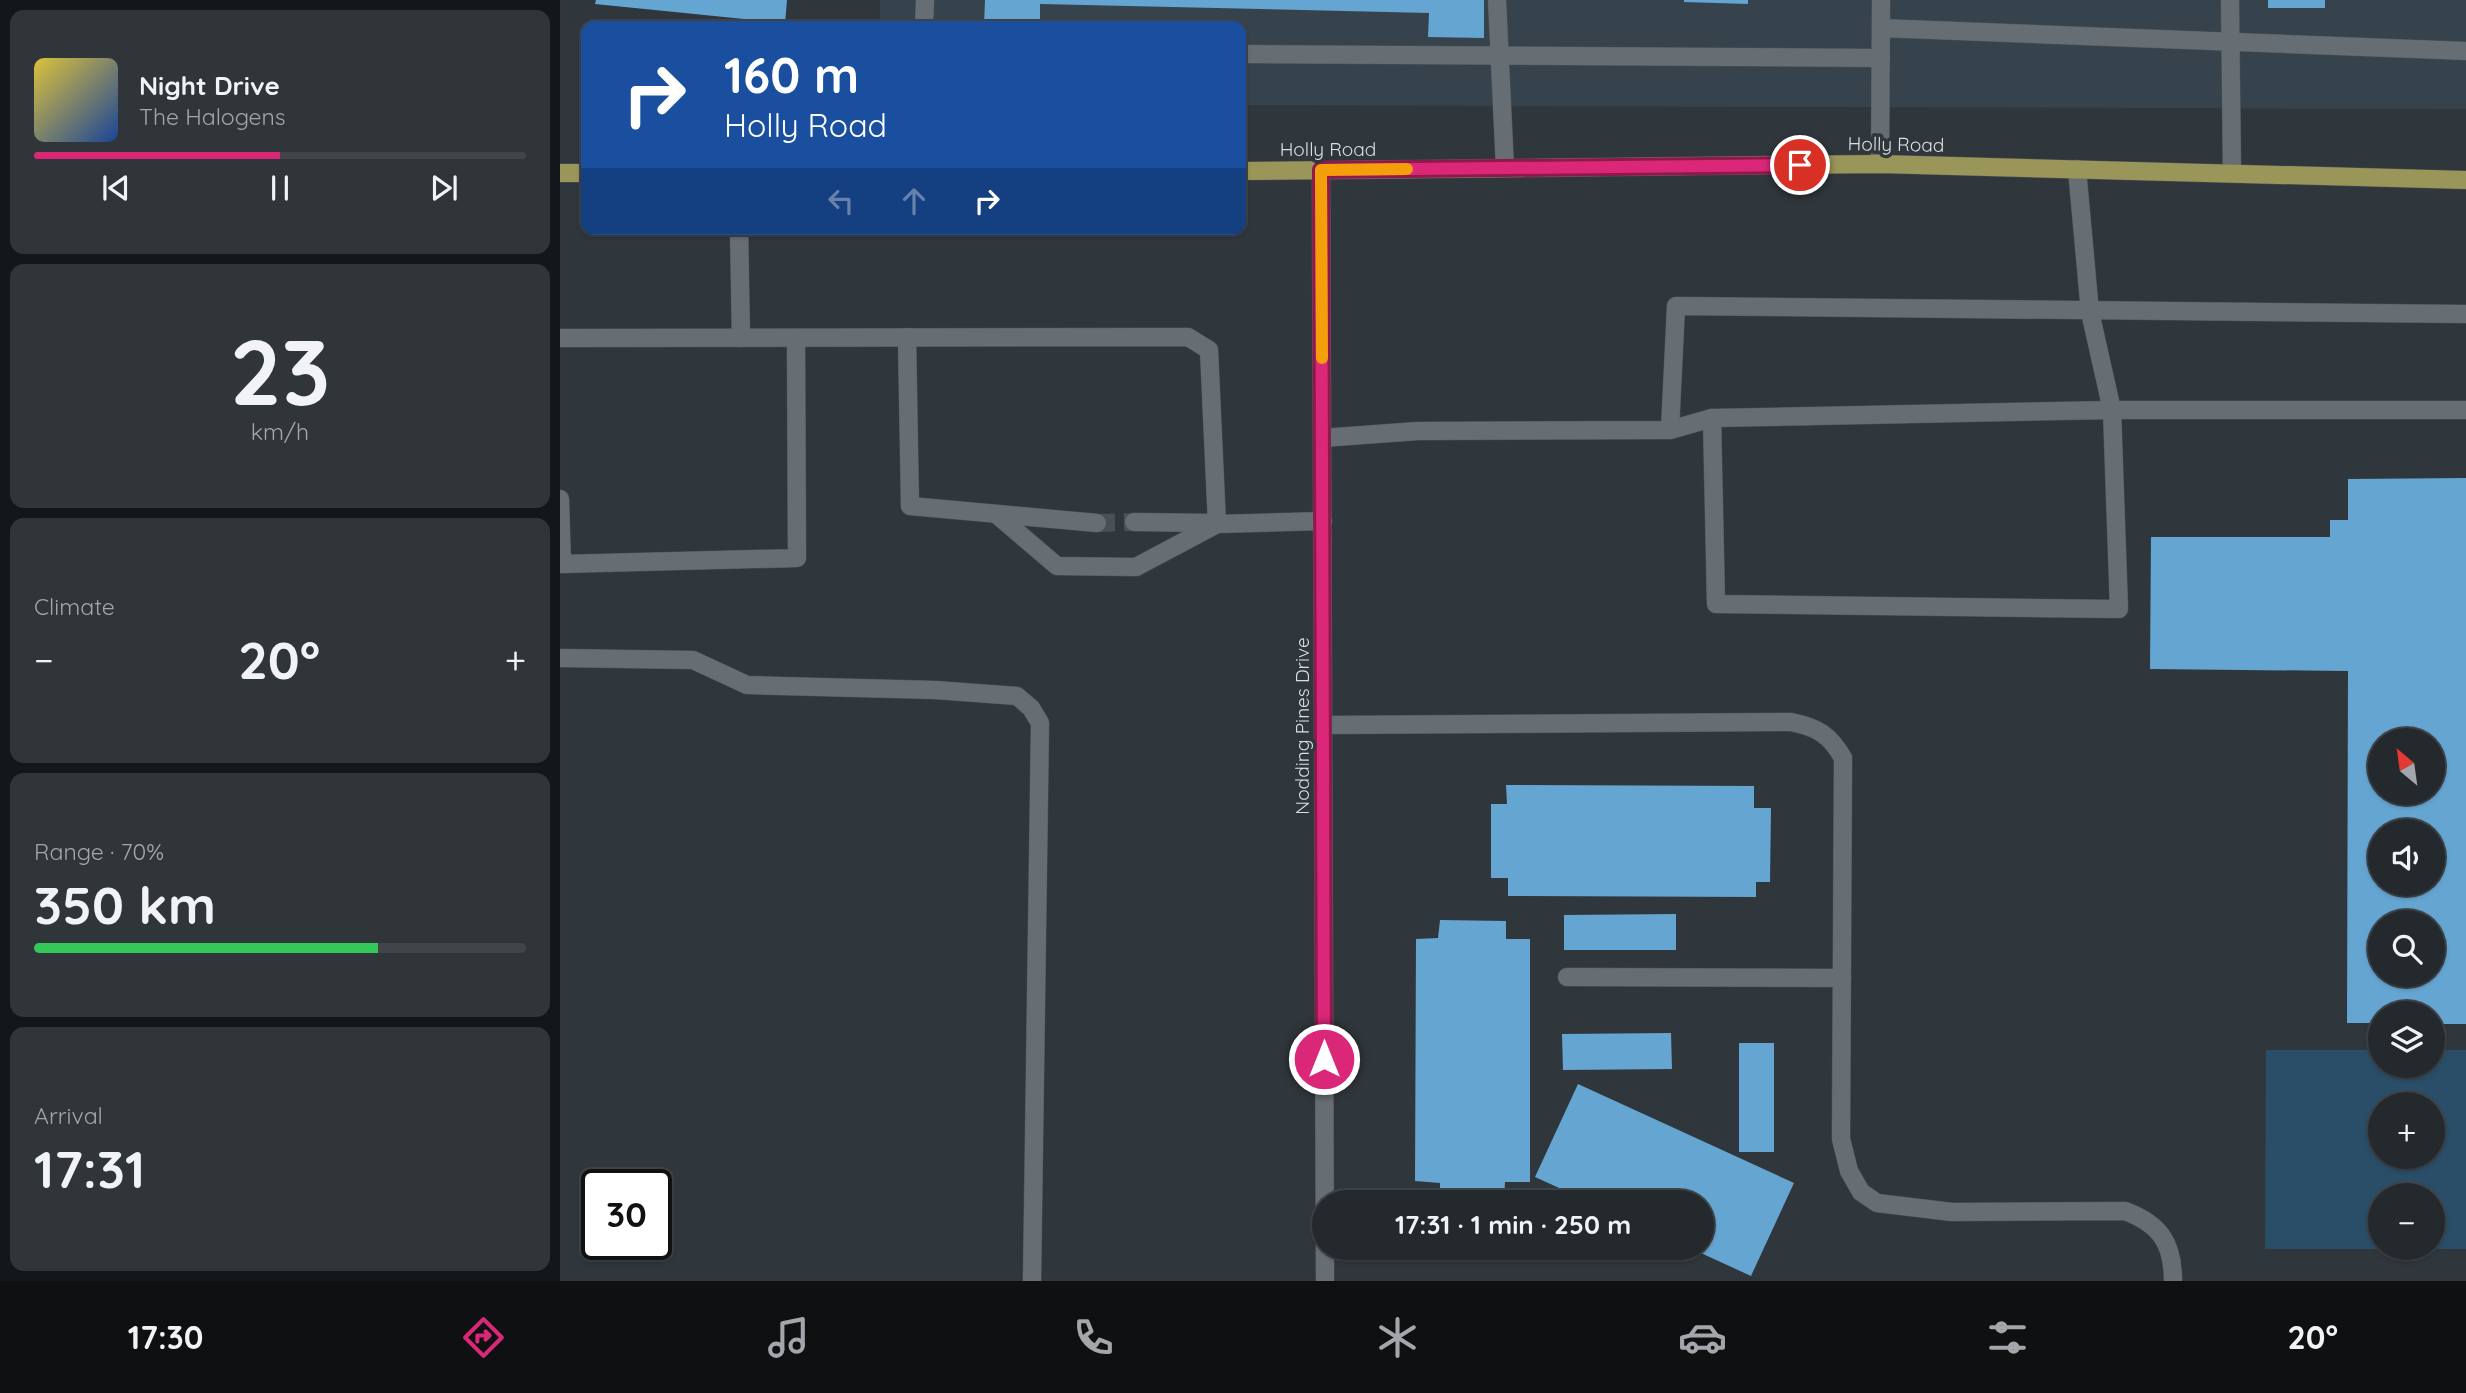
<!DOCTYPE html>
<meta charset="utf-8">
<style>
body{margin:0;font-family:Quicksand,sans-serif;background:#303539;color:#f1f3f6;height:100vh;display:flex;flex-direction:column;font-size:26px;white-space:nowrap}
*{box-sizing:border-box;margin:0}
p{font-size:23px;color:#a3a6aa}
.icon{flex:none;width:38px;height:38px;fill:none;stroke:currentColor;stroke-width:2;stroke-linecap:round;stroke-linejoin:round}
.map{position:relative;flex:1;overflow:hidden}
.drawer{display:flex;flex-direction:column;gap:10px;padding:10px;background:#141719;width:560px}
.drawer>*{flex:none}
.hud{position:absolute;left:21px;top:21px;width:665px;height:214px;border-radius:14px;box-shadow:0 2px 5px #0004,0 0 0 2px #414549;background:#1a4fa0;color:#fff;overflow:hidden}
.needle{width:46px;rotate:331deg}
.fabs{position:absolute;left:1808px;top:728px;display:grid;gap:14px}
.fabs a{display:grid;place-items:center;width:77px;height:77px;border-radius:50%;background:#24292d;box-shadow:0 2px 5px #0004,0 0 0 2px #414549;font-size:35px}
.speed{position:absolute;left:21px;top:1169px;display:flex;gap:14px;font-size:35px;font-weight:700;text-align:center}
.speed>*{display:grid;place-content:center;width:91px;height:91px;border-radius:50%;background:#24292d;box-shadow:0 2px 5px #0004,0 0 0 2px #414549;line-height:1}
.speed .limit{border:4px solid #111;border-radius:10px;background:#fff;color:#111}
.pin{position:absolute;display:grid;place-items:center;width:60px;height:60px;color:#fff;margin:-30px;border:4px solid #fff;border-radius:50%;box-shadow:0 2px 7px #0007}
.me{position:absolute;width:77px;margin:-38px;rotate:0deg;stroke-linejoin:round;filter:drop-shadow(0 0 5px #0008)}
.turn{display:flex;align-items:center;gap:24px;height:147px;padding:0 28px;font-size:32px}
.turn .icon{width:91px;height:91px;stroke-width:2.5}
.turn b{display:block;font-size:49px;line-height:60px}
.lanes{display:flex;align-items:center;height:66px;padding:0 28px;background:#0003;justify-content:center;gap:35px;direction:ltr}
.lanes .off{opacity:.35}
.big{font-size:52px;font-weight:700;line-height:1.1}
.drawer .widget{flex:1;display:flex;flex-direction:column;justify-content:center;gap:10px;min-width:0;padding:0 24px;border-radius:14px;background:#303539}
.drawer .dial{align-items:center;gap:0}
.dial b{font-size:91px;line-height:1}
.song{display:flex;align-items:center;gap:21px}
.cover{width:84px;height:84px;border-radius:10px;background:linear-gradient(135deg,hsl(50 70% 55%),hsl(220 70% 35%))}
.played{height:7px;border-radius:4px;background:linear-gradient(90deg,#db2777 50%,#414549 50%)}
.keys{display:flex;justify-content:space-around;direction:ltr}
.heat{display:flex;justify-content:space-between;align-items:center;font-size:38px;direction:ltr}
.charge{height:10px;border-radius:5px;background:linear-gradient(90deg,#34c759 70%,#414549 0)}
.trip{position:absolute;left:752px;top:1190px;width:402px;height:70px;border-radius:35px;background:#24292d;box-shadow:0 2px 5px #0004,0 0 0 2px #414549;font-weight:700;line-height:70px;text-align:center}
.menu{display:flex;height:112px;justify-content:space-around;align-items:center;background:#0e1012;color:#a3a6aa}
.menu .icon{width:49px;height:49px}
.menu .current{color:#db2777}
.menu b{font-size:32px;color:#f1f3f6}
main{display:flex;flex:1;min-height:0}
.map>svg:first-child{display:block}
.built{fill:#36434c}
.green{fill:#2a4e68;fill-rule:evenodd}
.building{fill:#65a5d2;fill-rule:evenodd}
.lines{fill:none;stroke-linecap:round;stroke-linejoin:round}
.minor-tunnel{stroke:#4a5055;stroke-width:18;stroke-dasharray:18 9;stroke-linecap:butt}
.minor-casing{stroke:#4e5458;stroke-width:19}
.major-casing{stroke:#4e5458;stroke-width:19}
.minor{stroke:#666e74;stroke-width:18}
.major{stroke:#9a9558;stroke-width:18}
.route-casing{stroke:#8e194d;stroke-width:18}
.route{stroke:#db2777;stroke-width:12}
.slow{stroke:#f59e0b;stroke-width:12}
.labels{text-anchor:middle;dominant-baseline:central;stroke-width:7;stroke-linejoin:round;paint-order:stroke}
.street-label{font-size:19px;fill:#dadee1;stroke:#30373c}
</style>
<main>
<section class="drawer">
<div class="widget">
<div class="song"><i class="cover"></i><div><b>Night Drive</b><p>The Halogens</p></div></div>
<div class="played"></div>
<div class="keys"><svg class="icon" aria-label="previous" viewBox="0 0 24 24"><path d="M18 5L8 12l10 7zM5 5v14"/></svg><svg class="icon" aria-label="pause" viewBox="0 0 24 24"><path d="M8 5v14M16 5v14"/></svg><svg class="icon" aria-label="next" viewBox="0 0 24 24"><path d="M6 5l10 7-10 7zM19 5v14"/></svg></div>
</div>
<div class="widget dial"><b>23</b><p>km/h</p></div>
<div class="widget"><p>Climate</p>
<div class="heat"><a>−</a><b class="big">20°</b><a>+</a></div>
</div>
<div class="widget"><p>Range · 70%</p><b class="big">350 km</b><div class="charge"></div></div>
<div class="widget"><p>Arrival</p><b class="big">17:31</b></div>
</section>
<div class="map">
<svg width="1906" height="1281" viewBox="0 0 1906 1281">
<rect width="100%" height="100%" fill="#30373c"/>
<!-- built -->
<path class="built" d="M320,0h1586v109l-1225,-4v-79h-361z"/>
<!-- green -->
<path class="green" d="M1706,1050h114v16h52l1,-16h33v199h-201zM1872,1104v53h-52v-53zM1820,1195h52v53h-52z"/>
<!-- building -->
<g class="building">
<path d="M36,0h191l-2,23 -190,-19z"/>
<path d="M425,0h499v38l-56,-1 1,-24 -389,-9v22h-56z"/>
<path d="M1124,0h64v4l-64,-2z"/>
<rect x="1708" y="0" width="57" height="8"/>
<path d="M1906,478v546h-34v-11h-52v10h-33l1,-352 -198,-2 1,-132h179v-17h18v-41zM1820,740h52v53h-52zM1820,831h52v53h-52zM1820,922h52v53h-52z"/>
<path d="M946,785l248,1v22h17l-1,74h-14v15l-248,-1v-18h-17v-74h16z"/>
<path d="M1116,914v36h-112v-35z"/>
<path d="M880,920l66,1v18h24v243h-25l-1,19 -64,-2v-16l-25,-2 1,-242 22,-1z"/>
<path d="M1111,1033l1,36 -109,1 -1,-36z"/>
<rect x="1179" y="1043" width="35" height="109"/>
<path d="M1018,1084l216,99 -43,93 -61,-28h13v-46h-113l-55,-25z"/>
</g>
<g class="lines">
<!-- minor-tunnel -->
<path class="minor-tunnel" d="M537,523l37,-1"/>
<defs>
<g id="minor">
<path d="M937,0l8,168"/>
<path d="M1670,0l2,173"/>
<path d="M364,26l1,-26"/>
<path d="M1321,28l585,23"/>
<path d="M681,54l640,4"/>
<path d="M1320,164l1,-164"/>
<path d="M761,170l4,1111"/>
<path d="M179,229l2,109"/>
<path d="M347,337l3,169 187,17"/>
<path d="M0,338l628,-1 21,13 8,174 106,-3"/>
<path d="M1152,418l4,186 403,5 -7,-199h354"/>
<path d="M1110,430l6,-124 790,8"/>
<path d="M762,438l96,-7 252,-1 42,-12 400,-8 -22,-98 -13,-143"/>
<path d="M0,499l2,65 235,-6 -1,-220"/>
<path d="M436,514l61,52 79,1 81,-43"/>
<path d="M574,522l80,1"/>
<path d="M0,658l133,2 54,25 188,5 82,6 14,12 9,15 -8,558"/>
<path d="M763,725l468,-3c26,5 39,13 52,36l-2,381 8,32 12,21 16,11 75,9 173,-1c35,13 48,32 48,70"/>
<path d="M1007,977l275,1"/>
</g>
<g id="major">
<path d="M681,171l639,-7 586,16"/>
<path d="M0,173h26"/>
</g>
</defs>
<!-- minor casing -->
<use href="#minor" class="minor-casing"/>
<!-- major casing -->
<use href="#major" class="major-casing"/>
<!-- minor -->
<use href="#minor" class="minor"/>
<!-- major -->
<use href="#major" class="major"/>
</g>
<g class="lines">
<defs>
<path id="route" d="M764,1059l-3,-889 479,-5"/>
</defs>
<!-- route casing -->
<use href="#route" class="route-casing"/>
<!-- route -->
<use href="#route" class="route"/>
<!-- slow -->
<path class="slow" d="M762,358l-1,-188 86,-1"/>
</g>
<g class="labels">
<!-- street labels -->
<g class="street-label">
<text transform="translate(1336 144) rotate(1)">Holly Road</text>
<text x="768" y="149">Holly Road</text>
<text transform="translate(742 726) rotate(-90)">Nodding Pines Drive</text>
</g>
</g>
</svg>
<div class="fabs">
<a><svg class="needle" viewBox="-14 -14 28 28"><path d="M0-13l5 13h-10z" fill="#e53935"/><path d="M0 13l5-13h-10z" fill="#a3a6aa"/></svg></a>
<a><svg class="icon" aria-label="sound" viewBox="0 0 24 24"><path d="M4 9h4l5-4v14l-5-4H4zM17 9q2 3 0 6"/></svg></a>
<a><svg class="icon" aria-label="search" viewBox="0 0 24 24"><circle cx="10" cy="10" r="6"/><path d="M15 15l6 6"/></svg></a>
<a><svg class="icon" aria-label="layers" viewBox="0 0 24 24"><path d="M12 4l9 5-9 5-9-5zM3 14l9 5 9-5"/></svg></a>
<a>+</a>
<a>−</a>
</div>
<div class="speed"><div class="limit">30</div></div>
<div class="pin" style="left:1240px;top:165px;background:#d93025"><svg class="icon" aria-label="arrive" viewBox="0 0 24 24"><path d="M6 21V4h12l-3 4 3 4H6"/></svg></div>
<svg class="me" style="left:764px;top:1059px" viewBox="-20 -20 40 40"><circle r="17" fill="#db2777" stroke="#fff" stroke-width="3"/><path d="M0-11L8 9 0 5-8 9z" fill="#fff"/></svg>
<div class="trip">17:31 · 1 min · 250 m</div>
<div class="hud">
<div class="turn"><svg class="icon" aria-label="right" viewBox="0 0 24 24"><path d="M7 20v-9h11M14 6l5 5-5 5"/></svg><div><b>160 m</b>Holly Road</div></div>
<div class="lanes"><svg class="icon off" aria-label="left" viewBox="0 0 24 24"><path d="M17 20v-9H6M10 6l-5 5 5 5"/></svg><svg class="icon off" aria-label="ahead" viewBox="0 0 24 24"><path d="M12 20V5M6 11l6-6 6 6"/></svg><svg class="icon" aria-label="right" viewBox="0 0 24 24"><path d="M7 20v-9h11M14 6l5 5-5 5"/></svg></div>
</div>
</div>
</main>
<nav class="menu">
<b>17:30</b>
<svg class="icon current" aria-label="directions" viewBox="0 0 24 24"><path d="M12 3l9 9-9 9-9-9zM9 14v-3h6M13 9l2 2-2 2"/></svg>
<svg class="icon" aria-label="music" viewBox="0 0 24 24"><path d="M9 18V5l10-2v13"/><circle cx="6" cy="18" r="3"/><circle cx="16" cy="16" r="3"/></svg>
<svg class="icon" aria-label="phone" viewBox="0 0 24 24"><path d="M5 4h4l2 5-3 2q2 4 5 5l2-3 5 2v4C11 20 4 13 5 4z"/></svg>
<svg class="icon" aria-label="climate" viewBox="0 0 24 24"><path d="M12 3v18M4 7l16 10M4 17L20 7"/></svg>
<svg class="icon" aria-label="car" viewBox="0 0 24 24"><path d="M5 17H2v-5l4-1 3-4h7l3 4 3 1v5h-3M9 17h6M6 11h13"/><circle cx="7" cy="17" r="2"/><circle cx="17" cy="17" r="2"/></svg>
<svg class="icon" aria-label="filters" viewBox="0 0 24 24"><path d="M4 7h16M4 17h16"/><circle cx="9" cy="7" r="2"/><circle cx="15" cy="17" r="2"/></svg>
<b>20°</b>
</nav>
